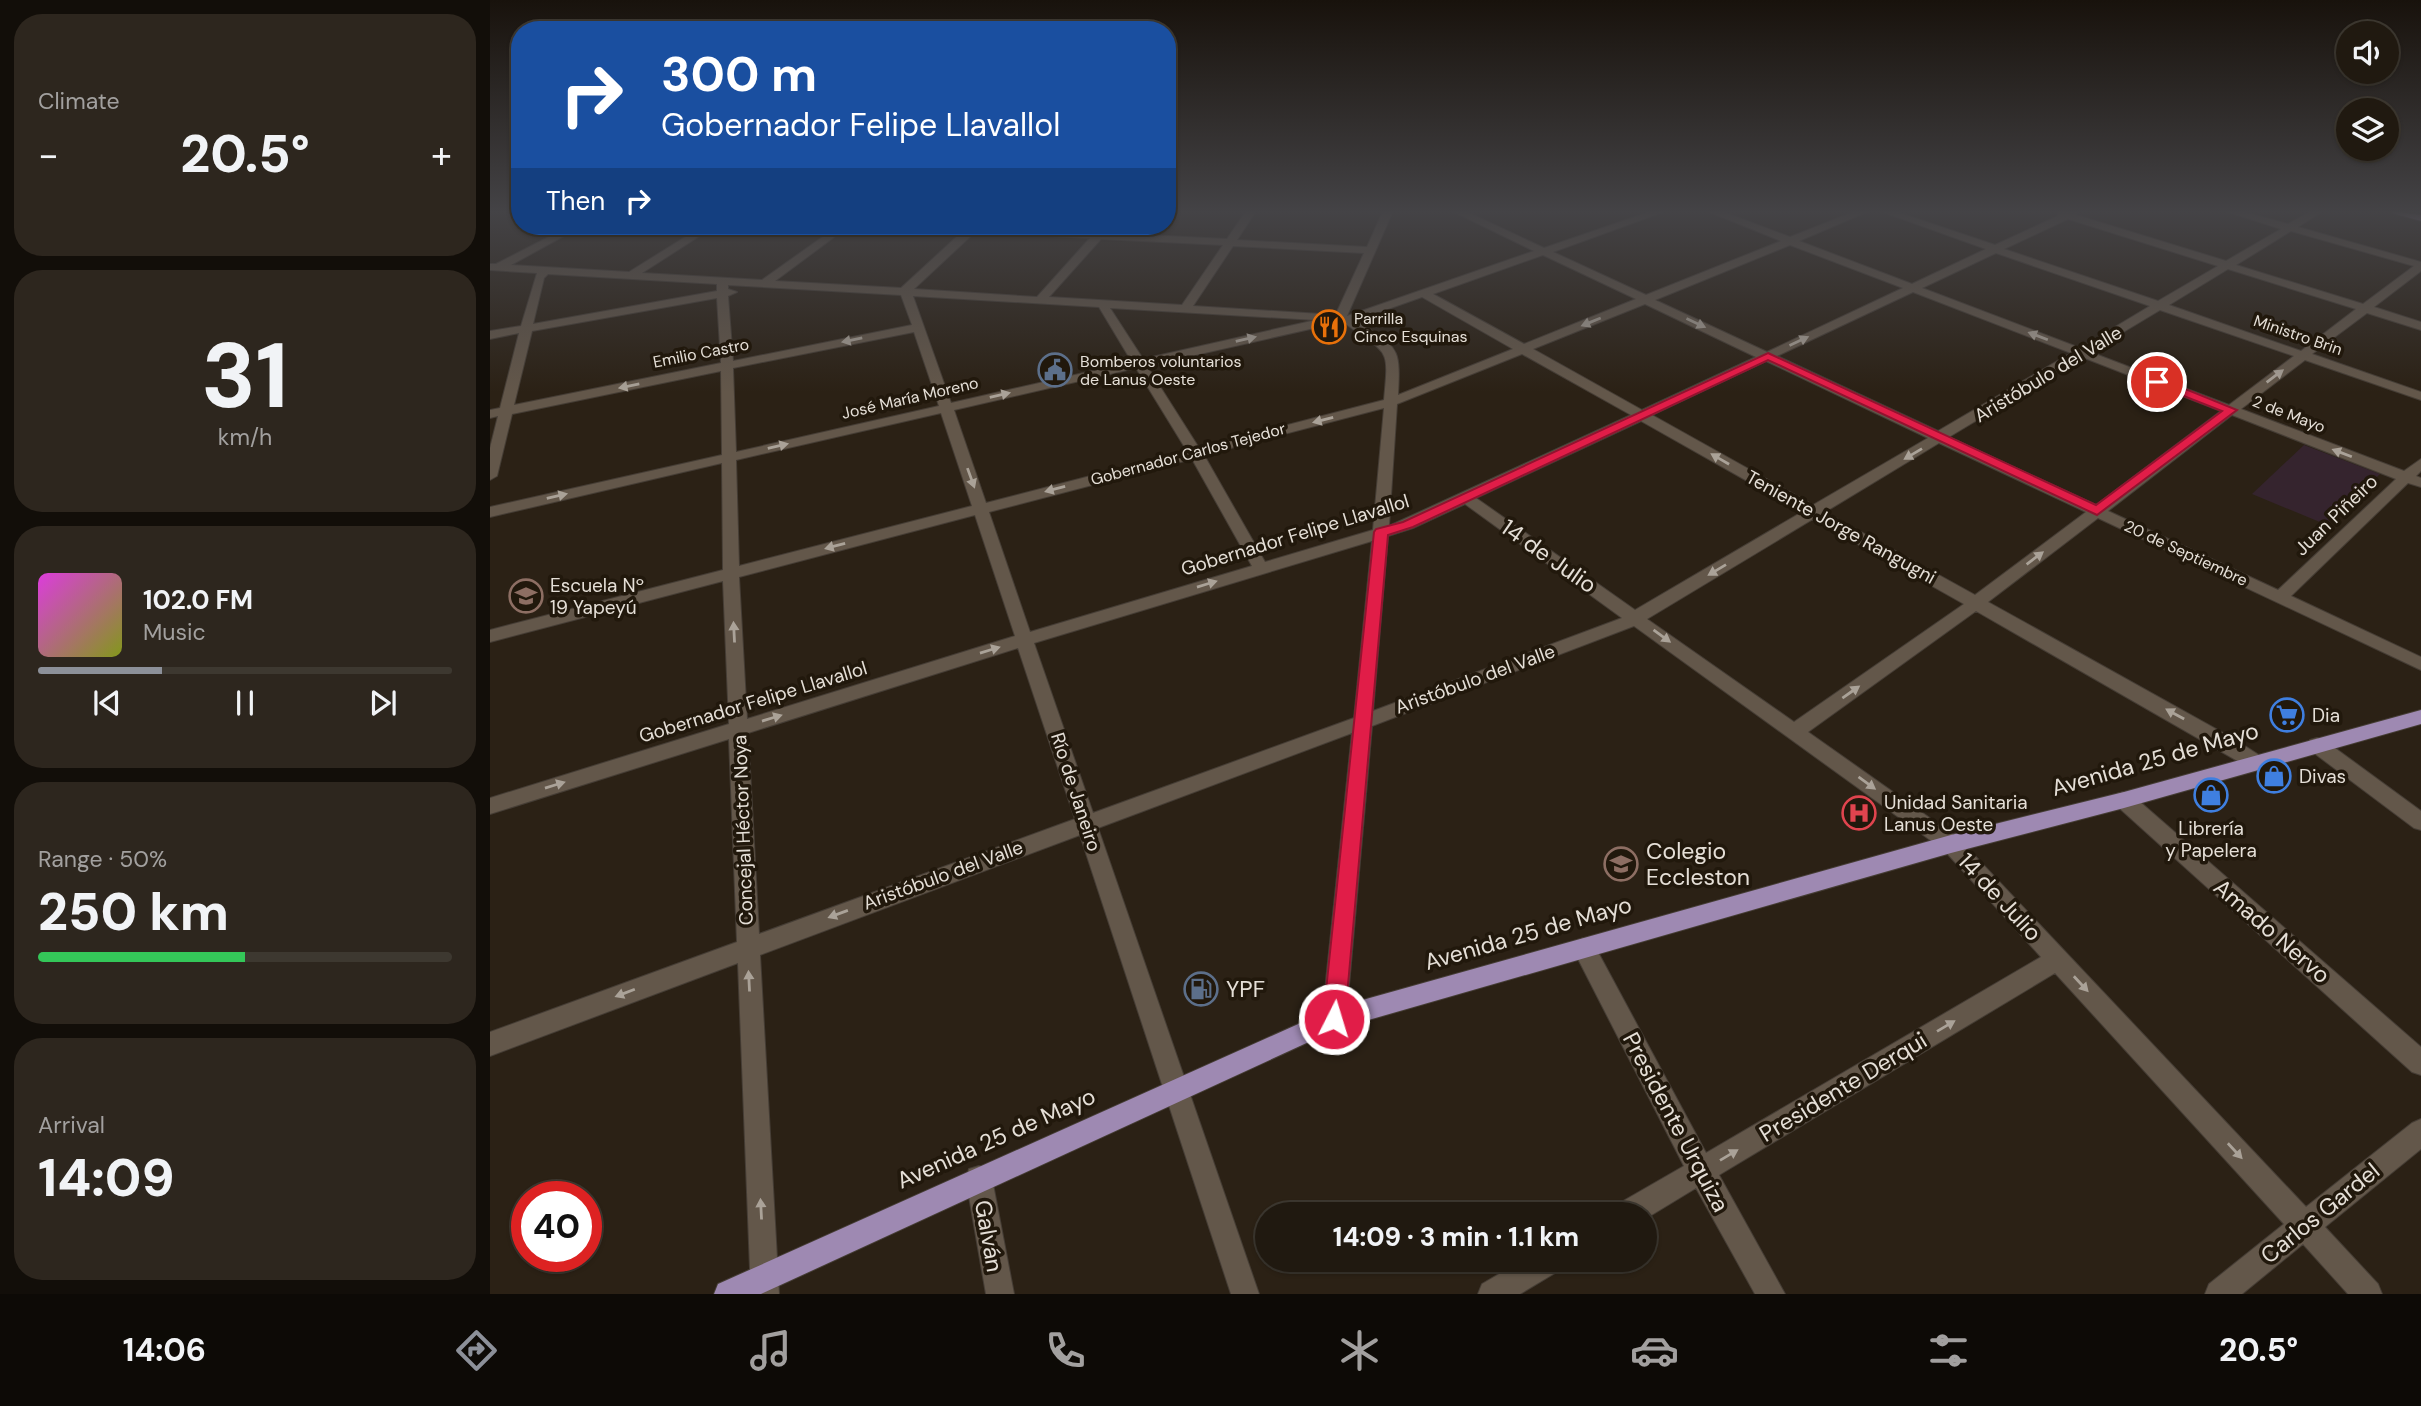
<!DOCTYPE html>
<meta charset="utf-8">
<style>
body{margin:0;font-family:"DM Sans",sans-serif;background:#2d261e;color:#f1f3f6;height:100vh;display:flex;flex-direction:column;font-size:26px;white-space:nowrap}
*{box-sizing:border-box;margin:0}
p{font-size:23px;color:#a2a09f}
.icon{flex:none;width:38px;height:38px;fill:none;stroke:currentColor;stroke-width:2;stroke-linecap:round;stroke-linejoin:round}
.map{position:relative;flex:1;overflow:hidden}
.side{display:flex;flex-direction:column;gap:14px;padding:14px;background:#120e09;width:490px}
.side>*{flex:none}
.top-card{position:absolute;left:21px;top:21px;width:665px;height:214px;border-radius:28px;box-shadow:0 2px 5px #0004,0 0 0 2px #3d3830;background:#1a4fa0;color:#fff;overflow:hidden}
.tools{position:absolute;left:1846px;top:21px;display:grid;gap:14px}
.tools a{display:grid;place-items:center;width:63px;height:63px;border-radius:50%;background:#201910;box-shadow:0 2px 5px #0004,0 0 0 2px #3d3830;font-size:35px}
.speed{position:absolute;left:21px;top:1181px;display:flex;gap:14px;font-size:35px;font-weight:700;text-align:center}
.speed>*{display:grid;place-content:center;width:91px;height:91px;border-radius:50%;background:#201910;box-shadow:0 2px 5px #0004,0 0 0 2px #3d3830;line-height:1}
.speed .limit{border:10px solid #d22;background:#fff;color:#111}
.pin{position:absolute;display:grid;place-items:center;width:60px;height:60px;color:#fff;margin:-30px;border:4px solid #fff;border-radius:50%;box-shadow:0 2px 7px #0007}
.me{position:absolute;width:77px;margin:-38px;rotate:5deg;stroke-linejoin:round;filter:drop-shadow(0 0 5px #0008)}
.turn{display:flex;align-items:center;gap:24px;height:147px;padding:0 35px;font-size:32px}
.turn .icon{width:91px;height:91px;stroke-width:2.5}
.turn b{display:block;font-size:49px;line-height:60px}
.then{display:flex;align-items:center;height:66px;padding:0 35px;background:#0003;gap:14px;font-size:26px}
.big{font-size:52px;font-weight:800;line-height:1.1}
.side .card{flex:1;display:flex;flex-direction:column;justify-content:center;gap:10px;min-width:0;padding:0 24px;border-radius:28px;background:#2d261e}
.side .dial{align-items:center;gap:0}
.dial b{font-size:91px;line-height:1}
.song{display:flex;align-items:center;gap:21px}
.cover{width:84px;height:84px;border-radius:10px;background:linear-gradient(135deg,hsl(300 70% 55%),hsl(70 70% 35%))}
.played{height:7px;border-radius:4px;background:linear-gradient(90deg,#8c9099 30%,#3d3830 30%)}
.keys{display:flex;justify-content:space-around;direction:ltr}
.heat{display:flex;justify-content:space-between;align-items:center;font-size:38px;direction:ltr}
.charge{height:10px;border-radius:5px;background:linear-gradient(90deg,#34c759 50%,#3d3830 0)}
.trip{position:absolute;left:765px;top:1202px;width:402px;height:70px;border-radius:35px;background:#201910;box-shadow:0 2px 5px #0004,0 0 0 2px #3d3830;font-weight:800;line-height:70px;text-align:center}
.dock{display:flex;height:112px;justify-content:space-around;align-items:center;background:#0d0a06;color:#a2a09f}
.dock .icon{width:49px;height:49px}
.dock .active{color:#8c9099}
.dock b{font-size:32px;color:#f1f3f6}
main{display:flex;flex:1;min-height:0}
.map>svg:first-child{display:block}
.education{fill:#35242e}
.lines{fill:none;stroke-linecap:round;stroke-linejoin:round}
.minor-casing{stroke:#453d35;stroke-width:2}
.major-casing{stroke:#453d35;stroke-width:2}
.minor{fill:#63574a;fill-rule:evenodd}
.major{fill:#9e89b2;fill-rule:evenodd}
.oneway{fill:#aaa298}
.route{fill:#e11d48;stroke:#92132f;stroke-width:2}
.labels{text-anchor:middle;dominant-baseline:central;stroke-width:7;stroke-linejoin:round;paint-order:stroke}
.far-poi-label{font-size:16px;fill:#e5dfd7;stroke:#21180c;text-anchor:start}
.far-street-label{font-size:16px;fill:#e5dfd7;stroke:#21180c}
.street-label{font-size:19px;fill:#e5dfd7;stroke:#21180c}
.poi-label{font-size:19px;fill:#e5dfd7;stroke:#21180c;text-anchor:start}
.near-street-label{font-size:23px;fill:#e5dfd7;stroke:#21180c}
.near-poi-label{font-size:23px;fill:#e5dfd7;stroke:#21180c;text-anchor:start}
</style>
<main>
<section class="side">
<div class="card"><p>Climate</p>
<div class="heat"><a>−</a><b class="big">20.5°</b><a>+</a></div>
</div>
<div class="card dial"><b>31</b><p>km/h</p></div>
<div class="card">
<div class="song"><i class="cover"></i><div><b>102.0 FM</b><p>Music</p></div></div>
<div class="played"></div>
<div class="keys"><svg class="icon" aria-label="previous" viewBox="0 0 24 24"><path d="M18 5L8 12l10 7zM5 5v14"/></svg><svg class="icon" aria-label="pause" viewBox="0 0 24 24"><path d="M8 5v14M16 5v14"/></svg><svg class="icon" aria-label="next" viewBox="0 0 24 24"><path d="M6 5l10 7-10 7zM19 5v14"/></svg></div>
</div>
<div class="card"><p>Range · 50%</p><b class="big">250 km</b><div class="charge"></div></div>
<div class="card"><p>Arrival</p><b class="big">14:09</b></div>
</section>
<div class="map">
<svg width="1931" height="1294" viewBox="0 0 1931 1294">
<rect width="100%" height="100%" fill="#2b2115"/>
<!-- education -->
<path class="education" d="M1814,445l76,29 -53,51 -75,-31z"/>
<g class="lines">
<defs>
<g id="minor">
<path d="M756,211h10l-19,29 130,7 16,-36h10l-46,105 187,-65 -82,-40h13l79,37 108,-37h14l-113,41 93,43 135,-54 -74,-30h14l69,26 66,-26h13l-70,30 113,43 74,-35 -106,-38h14l101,34 63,-29 -1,-5h24l-5,4 150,46 55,-32 -56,-18h16l47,13 23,-13h12l-25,16 123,35v9l-47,36 47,15v8l-54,-17 -55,41 109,38v8l-116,-40 -64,49 163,62 17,-12v12l-5,5 5,2v9l-13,-4 -117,113 130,61v13l-323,-152 -110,84 246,137 28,18 3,5 -3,5 -7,2 -7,-2 -272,-156 -168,121 150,106 348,369 106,-84 9,-4v30l-96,78 53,57 4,10h-34l-45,-50 -61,50h-37l4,-10 75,-60 -229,-251 -336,202 66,119h-30l-59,-106 -51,31v-5h-31l4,-10 66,-38 -108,-211 -3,-7 3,-7 8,-3 8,3 114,212 335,-196 -97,-107 -310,-224 -262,100 -26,293 -3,8 -9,3 -9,-3 -3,-8 30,-286 -254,95 161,466h-28l-151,-459 -320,120 19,339h-28l-13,-331 -248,93v-24l247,-90 -8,-203 -239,75v-16l239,-74 -6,-143 -233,61v-12l233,-60 -1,-107 -232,54v-10l232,-52 -1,-84 -209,43 -15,62 -7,4v-32l8,-32 -8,2v-8l10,-2 19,-75 -29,6v-8l31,-5 16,-53 -47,-3v-6h6l74,-38h12l-71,39 118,7 74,-46h12l-73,47 120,7 76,-54h11l-74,55 126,7 62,-57 -42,-2 -5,-3h64l115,6 8,-5 5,3 -2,3 121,6zM1578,219l150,47 -60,35 -154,-52zM1801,231l123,35 -51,38 -127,-39zM485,232l115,6 -53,59 -123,-8zM611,239l122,6 -41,60 -133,-8zM1300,245l113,43 -136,64 -112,-52zM743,246l131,7 -28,61 4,4 -19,-4 -128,-8zM1506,253l154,53 -70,42 -158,-60zM1053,255l93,44 -112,45 -91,-50zM1738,269l128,40 -55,42 -132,-46zM58,274l169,10v7l-184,33 11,-46zM238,285l173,10 11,30 -179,36 -5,-65 9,-4 -9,-3zM1423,292l158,61 -133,78 -161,-75zM423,296l186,11 33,55 -181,41zM932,297l91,52 -115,46c3,-52 -1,-45 -41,-75zM227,298l4,65 -207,42 18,-74zM1155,304l111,53 -114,53 -109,-61zM620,308l206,12 -173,39zM1670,310l134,46 -65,49 -139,-53zM856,324c43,32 43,22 38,76l-185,48 -52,-82 172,-39zM424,332l25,74 -203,46 -3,-84zM1032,354l109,61 -242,111 8,-122zM1592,357l139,54 -125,94 -147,-68zM1276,361l162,77 -115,67 -161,-90zM646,368l51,83 -201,52 -32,-93zM894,408l-11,122 -108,32 -61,-107zM451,413l31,93 -233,60 -3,-106zM1742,415l164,64 -118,111 -170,-79zM1151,421l161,91 -167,98 -159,-112zM1449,443l147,69 -111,83 -150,-83zM702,459l60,107 -222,66 -41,-120zM975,504l157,114 -249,93 15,-175 25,-8zM485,515l40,121 -268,83 -8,-142zM1323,519l151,85 -170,118 -147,-103zM882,541l-18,177 -261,95 -59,-170zM528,648l57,171 -316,115 -11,-201z"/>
<path d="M1827,738l7,2 97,71v19l-7,-2 -104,-78 -3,-5 3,-5z"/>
<path d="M1634,792l7,2 290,253v28l-9,-3 -295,-266 -3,-6 3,-6z"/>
<path d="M489,1166l10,3 3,10 22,115h-28l-20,-115 3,-10z"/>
<path d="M1033,1260h41l-4,10 -40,24h-42l4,-10z"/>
</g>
<g id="major">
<path d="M1900,211l31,4v6l-29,-8z"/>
<path d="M1931,710v14l-297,84 -173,45 -614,176 -576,265h-47l4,-10 616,-276 617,-173 173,-43z"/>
</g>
</defs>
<!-- minor casing -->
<use href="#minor" class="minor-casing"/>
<!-- major casing -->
<use href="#major" class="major-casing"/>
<!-- minor -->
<use href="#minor" class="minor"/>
<!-- major -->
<use href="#major" class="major"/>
</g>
<!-- one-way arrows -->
<defs><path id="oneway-solid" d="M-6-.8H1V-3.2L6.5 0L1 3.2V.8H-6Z" transform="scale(1.75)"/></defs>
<g class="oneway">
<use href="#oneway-solid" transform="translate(1101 322) rotate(158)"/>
<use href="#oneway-solid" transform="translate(1206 323) rotate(25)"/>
<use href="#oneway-solid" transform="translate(1548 336) rotate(-159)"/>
<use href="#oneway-solid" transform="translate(756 339) rotate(-13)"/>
<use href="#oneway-solid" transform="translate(362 340) rotate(168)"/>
<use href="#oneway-solid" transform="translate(1309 341) rotate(-25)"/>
<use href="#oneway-solid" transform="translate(1785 376) rotate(-37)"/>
<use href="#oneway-solid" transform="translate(139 386) rotate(169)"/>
<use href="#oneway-solid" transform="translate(510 395) rotate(-13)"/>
<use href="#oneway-solid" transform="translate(833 420) rotate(166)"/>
<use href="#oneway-solid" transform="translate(288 446) rotate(-13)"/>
<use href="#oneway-solid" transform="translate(1852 453) rotate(-159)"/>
<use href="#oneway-solid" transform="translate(1423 454) rotate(149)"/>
<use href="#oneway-solid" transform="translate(1230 459) rotate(-150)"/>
<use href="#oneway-solid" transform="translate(481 478) rotate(70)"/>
<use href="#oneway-solid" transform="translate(565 489) rotate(165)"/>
<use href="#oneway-solid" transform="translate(67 496) rotate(-13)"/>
<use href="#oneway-solid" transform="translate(345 546) rotate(165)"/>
<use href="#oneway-solid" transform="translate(1545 558) rotate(-37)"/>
<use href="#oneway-solid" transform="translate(1227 570) rotate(149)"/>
<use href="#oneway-solid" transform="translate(717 584) rotate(-17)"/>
<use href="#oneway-solid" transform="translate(244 632) rotate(-93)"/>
<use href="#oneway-solid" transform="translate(1172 636) rotate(36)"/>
<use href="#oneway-solid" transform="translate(500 650) rotate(-17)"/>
<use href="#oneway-solid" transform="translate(1361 692) rotate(-35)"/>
<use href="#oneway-solid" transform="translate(1685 714) rotate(-151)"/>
<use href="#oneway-solid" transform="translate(282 718) rotate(-17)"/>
<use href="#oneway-solid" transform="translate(1377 783) rotate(36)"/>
<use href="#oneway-solid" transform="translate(65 785) rotate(-17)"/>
<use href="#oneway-solid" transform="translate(348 914) rotate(160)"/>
<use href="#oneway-solid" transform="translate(259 981) rotate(-93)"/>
<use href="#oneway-solid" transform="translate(1591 984) rotate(47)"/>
<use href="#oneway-solid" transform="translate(135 993) rotate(159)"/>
<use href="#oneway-solid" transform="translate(1456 1026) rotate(-31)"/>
<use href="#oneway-solid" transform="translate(1745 1151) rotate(47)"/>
<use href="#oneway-solid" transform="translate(1239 1155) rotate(-31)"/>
<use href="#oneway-solid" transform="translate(271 1209) rotate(-93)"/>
</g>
<!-- sky -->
<linearGradient id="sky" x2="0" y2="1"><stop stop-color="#18120c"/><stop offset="0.54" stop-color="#444346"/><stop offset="1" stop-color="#444346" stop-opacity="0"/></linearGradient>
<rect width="1931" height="392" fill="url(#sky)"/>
<!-- route -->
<path class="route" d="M1278,353l328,152 126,-94 -69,-27v-5h8l76,31 -140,105 -329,-155 -355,167 -25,8 -43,484 -3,7 -8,3 -8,-3 -3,-7 51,-487 2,-3 27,-7z"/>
<!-- icons -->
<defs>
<symbol id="restaurant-ring" viewBox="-11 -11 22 22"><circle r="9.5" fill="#21180c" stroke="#e8710a" stroke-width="1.5"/><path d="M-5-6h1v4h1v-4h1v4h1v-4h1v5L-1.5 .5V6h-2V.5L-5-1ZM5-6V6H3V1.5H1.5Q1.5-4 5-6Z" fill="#e8710a"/></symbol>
<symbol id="civic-ring" viewBox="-11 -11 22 22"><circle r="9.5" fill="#21180c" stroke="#5c6f8a" stroke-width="1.5"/><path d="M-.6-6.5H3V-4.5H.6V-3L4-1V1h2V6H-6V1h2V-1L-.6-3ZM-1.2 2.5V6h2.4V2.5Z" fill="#5c6f8a"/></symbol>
<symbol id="school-ring" viewBox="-11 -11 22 22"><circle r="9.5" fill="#21180c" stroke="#8d6e63" stroke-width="1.5"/><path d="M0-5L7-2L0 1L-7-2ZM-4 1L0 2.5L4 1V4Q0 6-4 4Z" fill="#8d6e63"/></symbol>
<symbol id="supermarket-ring" viewBox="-11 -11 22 22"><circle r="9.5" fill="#21180c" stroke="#3f7fe0" stroke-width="1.5"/><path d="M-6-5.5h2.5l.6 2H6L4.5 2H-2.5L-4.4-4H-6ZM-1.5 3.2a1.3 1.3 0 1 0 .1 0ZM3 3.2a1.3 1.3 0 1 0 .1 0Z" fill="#3f7fe0"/></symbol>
<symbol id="shop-ring" viewBox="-11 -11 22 22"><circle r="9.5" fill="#21180c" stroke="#3f7fe0" stroke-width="1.5"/><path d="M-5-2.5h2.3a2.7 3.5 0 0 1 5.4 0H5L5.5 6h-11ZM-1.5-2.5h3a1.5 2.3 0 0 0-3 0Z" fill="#3f7fe0"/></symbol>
<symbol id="hospital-ring" viewBox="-11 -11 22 22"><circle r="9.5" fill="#21180c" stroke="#e0444e" stroke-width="1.5"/><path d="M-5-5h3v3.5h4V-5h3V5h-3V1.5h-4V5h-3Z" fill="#e0444e"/></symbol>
<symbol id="fuel-ring" viewBox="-11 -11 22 22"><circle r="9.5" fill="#21180c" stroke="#5c6f8a" stroke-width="1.5"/><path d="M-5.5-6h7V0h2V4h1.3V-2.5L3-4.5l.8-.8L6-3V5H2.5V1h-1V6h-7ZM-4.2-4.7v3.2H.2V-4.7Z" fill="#5c6f8a"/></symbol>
</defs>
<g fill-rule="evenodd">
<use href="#restaurant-ring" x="820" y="308" width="38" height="38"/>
<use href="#civic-ring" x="546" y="351" width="38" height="38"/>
<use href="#school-ring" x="17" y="577" width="38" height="38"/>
<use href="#supermarket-ring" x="1778" y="696" width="38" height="38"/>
<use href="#shop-ring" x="1765" y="757" width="38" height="38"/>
<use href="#shop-ring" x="1702" y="776" width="38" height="38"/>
<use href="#hospital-ring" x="1350" y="794" width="38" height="38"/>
<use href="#school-ring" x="1112" y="845" width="38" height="38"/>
<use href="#fuel-ring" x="692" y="970" width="38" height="38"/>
</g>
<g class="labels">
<!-- far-poi labels -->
<g class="far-poi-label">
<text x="864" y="318">Parrilla<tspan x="864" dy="18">Cinco Esquinas</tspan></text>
<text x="590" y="361">Bomberos voluntarios<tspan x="590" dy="18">de Lanus Oeste</tspan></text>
</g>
<!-- far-street labels -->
<g class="far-street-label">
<text transform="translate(1808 335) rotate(19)">Ministro Brin</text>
<text transform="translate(211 353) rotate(-11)">Emilio Castro</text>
<text transform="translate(420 398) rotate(-13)">José María Moreno</text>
<text transform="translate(1799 414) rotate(21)">2 de Mayo</text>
<text transform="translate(698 454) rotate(-15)">Gobernador Carlos Tejedor</text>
<text transform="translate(1696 553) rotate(25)">20 de Septiembre</text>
</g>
<!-- street labels -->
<g class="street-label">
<text transform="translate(1558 374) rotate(-31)">Aristóbulo del Valle</text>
<text transform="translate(1846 515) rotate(-44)">Juan Piñeiro</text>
<text transform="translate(1351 527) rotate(29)">Teniente Jorge Rangugni</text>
<text transform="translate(805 535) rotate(-17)">Gobernador Felipe Llavallol</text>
<text transform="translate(985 679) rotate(-20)">Aristóbulo del Valle</text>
<text transform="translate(263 702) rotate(-17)">Gobernador Felipe Llavallol</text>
<text transform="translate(586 792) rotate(72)">Río de Janeiro</text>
<text transform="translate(253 830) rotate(-92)">Concejal Héctor Noya</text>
<text transform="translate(453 875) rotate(-20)">Aristóbulo del Valle</text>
</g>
<!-- poi labels -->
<g class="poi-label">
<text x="60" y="585">Escuela Nº<tspan x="60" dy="22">19 Yapeyú</tspan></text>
<text x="1822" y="715">Dia</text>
<text x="1809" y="776">Divas</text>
<text x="1394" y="802">Unidad Sanitaria<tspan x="1394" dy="22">Lanus Oeste</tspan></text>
<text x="1721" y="828" text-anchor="middle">Librería<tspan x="1721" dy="22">y Papelera</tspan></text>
</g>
<!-- near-street labels -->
<g class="near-street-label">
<text transform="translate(1059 556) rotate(35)">14 de Julio</text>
<text transform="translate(1665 759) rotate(-16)">Avenida 25 de Mayo</text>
<text transform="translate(1510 897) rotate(47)">14 de Julio</text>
<text transform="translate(1782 931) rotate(41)">Amado Nervo</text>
<text transform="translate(1038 933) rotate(-16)">Avenida 25 de Mayo</text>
<text transform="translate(1353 1087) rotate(-31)">Presidente Derqui</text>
<text transform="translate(1186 1122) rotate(62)">Presidente Urquiza</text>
<text transform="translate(506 1138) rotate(-24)">Avenida 25 de Mayo</text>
<text transform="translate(1830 1213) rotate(-39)">Carlos Gardel</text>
<text transform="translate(499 1236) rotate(80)">Galván</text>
</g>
<!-- near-poi labels -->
<g class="near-poi-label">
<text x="1156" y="851">Colegio<tspan x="1156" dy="26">Eccleston</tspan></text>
<text x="736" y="989">YPF</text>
</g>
</g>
</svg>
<div class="tools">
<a><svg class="icon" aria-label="sound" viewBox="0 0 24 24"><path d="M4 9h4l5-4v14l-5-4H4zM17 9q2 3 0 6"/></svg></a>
<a><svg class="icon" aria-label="layers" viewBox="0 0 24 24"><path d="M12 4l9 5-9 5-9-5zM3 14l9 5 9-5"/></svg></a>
</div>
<div class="speed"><div class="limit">40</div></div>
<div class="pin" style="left:1667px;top:382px;background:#d93025"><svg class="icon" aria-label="arrive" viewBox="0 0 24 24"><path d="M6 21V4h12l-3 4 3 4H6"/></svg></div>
<svg class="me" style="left:844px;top:1019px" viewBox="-20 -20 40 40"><circle r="17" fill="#e11d48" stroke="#fff" stroke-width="3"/><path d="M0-11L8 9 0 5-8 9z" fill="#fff"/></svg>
<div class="trip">14:09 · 3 min · 1.1 km</div>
<div class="top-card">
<div class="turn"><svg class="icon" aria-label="right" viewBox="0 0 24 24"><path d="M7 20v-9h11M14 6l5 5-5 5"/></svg><div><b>300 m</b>Gobernador Felipe Llavallol</div></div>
<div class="then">Then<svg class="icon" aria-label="right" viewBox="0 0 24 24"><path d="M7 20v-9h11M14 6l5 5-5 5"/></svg></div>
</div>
</div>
</main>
<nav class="dock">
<b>14:06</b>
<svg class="icon active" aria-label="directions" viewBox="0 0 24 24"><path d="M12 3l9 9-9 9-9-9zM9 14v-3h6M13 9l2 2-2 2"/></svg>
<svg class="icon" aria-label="music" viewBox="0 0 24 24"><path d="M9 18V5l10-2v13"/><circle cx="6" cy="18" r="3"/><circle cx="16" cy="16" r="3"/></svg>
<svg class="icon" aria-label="phone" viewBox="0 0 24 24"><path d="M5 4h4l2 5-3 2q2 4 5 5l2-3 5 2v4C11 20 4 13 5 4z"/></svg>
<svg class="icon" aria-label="climate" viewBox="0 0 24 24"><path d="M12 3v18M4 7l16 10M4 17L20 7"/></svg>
<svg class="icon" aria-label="car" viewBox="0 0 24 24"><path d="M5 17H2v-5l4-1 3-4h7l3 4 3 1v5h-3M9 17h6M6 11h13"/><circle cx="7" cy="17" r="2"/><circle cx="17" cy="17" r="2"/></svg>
<svg class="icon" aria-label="filters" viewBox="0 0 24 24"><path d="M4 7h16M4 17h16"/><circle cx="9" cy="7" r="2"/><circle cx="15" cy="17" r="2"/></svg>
<b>20.5°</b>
</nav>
